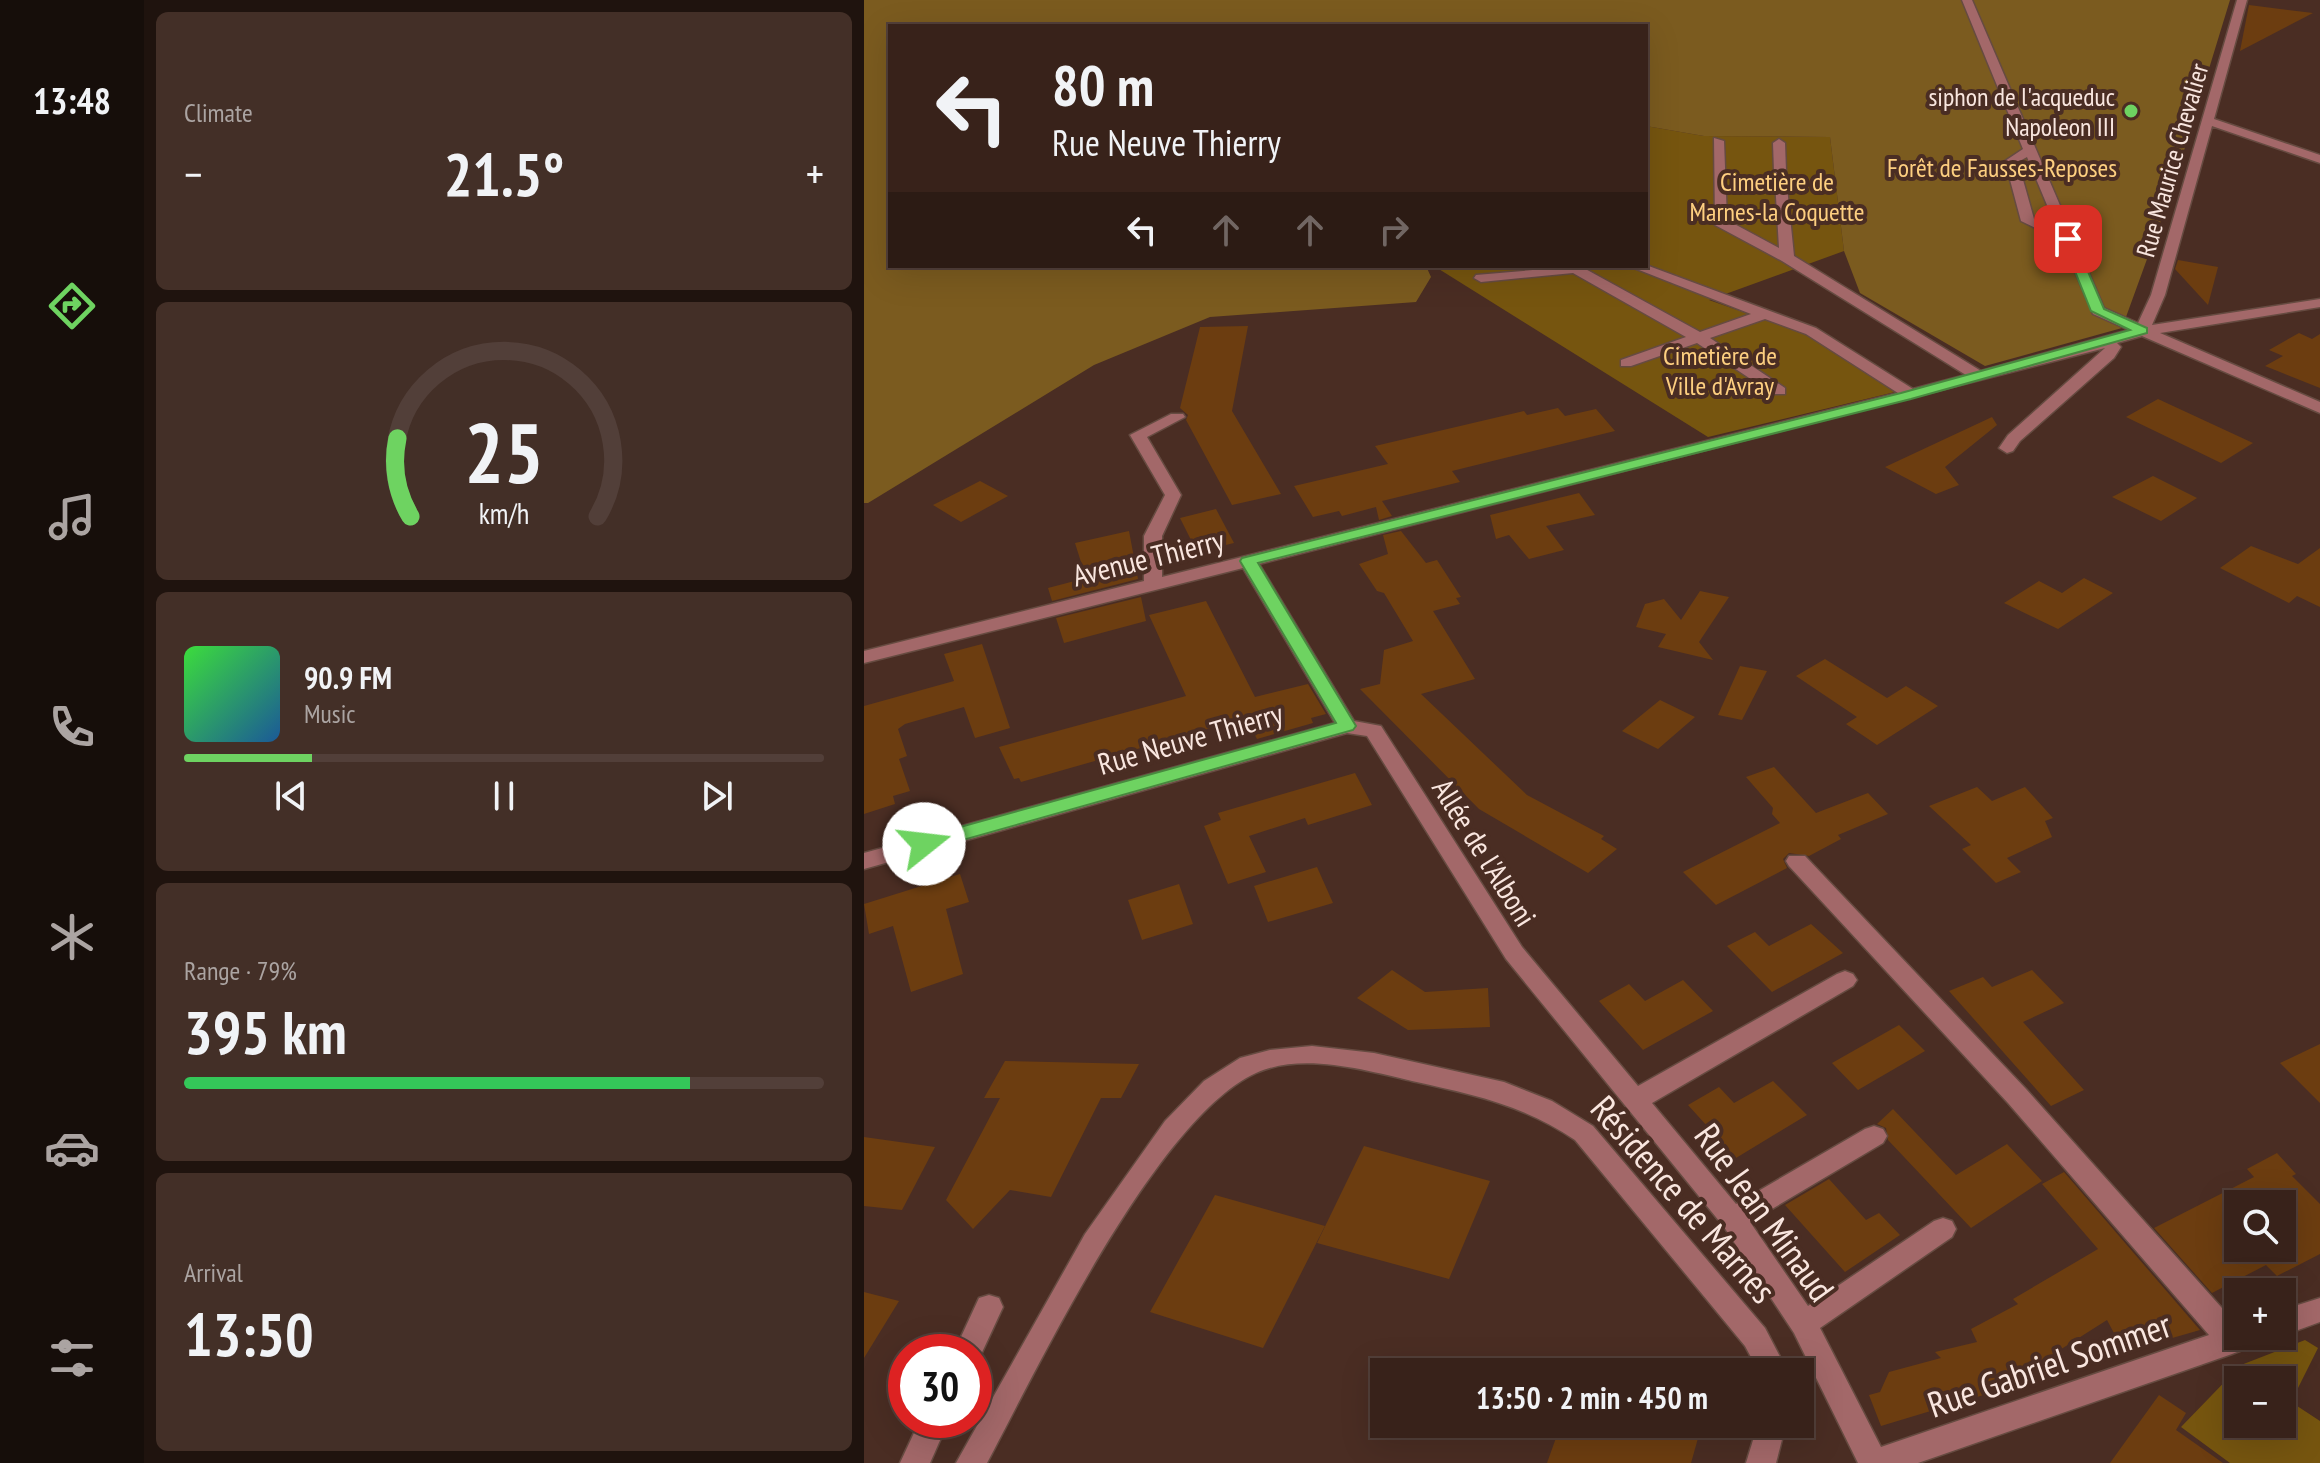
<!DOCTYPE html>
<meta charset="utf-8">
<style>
body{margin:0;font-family:"PT Sans Narrow",sans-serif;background:#432f27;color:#f1f3f6;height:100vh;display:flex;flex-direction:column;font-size:30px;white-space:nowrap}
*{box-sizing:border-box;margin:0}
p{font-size:26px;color:#aba4a2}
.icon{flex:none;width:44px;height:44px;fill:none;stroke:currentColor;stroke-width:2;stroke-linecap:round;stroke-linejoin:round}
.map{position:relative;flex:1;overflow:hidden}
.drawer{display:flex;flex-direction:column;gap:12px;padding:12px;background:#1f130e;width:720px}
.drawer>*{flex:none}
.hud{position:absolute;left:24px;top:24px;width:760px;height:244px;border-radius:0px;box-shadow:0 8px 32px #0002,0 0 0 2px #523f39;background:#38221a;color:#f1f3f6;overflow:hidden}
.buttons{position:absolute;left:1360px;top:1190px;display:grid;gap:16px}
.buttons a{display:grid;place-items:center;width:72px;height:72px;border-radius:0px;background:#38221a;box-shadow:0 8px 32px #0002,0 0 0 2px #523f39;font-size:40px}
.speed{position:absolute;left:24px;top:1334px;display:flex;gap:16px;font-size:40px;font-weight:700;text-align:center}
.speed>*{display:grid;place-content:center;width:104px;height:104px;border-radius:50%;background:#38221a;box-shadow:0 8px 32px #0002,0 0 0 2px #523f39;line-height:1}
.speed .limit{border:12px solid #d22;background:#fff;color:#111}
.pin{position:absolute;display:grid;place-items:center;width:68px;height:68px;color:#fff;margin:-34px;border-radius:16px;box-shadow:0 4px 12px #0006}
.me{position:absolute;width:88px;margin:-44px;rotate:74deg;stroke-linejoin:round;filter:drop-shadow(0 0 6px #0008)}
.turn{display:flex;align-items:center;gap:28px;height:168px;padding:0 32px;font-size:36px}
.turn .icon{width:104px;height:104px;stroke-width:2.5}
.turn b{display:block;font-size:56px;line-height:68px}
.lanes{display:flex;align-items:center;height:76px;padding:0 32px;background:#0003;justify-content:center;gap:40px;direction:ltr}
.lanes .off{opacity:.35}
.big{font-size:60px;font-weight:800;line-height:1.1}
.drawer .widget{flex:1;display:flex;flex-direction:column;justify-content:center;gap:12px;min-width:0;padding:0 28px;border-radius:12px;background:#432f27}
.drawer .dial{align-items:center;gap:0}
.dial svg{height:208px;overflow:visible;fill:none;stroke:#523f39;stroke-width:7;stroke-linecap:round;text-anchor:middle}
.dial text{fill:#f1f3f6;stroke:none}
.song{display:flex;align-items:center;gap:24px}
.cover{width:96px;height:96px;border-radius:12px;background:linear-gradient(135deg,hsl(120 70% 55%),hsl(210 70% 35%))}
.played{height:8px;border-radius:4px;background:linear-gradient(90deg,#6ed361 20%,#523f39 20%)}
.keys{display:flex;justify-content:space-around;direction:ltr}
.heat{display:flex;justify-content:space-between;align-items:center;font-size:44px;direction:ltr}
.charge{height:12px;border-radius:6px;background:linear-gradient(90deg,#34c759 79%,#523f39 0)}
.trip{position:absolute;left:506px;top:1358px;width:444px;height:80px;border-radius:0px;background:#38221a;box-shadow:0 8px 32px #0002,0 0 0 2px #523f39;font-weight:800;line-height:80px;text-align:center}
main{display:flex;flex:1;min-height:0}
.menu{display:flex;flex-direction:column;width:144px;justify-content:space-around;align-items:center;background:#160e0a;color:#aba4a2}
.menu .icon{width:56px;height:56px}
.menu .selected{color:#6ed361}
.menu b{font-size:36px;color:#f1f3f6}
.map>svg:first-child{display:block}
.green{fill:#76550f;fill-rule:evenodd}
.forest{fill:#7b5b1f}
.building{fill:#6c3d10;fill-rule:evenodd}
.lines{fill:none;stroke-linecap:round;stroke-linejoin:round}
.minor-casing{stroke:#664b41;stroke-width:3}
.minor{fill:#a36869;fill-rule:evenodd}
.route{fill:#6ed361;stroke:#48893f;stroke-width:2}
.poi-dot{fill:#6ed361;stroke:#4a2d23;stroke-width:3}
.labels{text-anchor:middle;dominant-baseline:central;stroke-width:8;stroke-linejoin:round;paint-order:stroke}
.far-poi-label{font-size:26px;fill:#f9e6df;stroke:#4a2d23;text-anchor:end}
.far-street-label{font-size:26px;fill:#f9e6df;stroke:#4a2d23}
.far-park-label{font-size:26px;fill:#fdcf80;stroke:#4a2d23}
.street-label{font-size:30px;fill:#f9e6df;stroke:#4a2d23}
.near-street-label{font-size:36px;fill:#f9e6df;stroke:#4a2d23}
</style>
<main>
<nav class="menu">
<b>13:48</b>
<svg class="icon selected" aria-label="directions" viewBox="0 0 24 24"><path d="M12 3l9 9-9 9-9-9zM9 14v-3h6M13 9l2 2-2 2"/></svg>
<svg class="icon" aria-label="music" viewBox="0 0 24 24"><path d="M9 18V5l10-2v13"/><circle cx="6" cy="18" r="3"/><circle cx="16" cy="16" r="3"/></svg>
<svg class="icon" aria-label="phone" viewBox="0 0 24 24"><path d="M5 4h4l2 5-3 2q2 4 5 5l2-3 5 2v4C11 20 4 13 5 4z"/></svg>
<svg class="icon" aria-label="climate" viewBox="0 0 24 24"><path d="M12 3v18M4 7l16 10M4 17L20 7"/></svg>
<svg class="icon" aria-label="car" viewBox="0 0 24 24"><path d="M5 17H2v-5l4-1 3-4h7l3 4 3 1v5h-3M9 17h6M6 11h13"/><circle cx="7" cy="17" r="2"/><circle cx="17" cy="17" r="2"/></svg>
<svg class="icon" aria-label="filters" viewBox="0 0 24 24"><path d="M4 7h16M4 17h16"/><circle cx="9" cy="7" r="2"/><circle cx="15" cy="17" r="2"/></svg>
</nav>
<section class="drawer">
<div class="widget"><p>Climate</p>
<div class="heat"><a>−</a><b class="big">21.5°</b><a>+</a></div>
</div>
<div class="widget dial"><svg viewBox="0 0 100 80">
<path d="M14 69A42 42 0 1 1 86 69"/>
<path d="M14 69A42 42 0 0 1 9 39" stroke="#6ed361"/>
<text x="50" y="56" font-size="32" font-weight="700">25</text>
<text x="50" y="72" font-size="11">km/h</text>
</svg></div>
<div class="widget">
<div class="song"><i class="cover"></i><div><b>90.9 FM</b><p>Music</p></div></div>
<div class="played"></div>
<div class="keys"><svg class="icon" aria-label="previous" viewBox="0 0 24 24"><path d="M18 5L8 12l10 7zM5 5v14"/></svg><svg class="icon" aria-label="pause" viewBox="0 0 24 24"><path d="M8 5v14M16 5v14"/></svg><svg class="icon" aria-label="next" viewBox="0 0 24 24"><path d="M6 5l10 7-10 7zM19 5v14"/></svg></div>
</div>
<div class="widget"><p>Range · 79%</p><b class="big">395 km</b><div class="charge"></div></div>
<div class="widget"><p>Arrival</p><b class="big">13:50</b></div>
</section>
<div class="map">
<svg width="1456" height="1463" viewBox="0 0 1456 1463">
<rect width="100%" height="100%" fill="#4a2d23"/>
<!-- green -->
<g class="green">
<path d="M782,126l58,10 126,1 14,114 -135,49 97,34 89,58 -187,45 -274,-171h212z"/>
<path d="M1441,1340l13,8 -27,54 29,19v42h-90l-49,-36 60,-62zM1374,1380h44v44h-44z"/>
</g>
<!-- forest -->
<path class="forest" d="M0,0h1366l-59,193 -49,135 -137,38 -125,-73 -16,-42 -14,-114 -126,-1 -58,-10v-100h-756v240h536l5,11 -15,25 -206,15 -116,48 -226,138h-4z"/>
<!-- building -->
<g class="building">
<path d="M1385,5l64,8 -73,38z"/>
<path d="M1314,260l40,7 -10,38 -33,-36z"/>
<path d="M384,326l-16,85 49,83 -49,11 -46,-85 2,-5 -8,-7 20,-81z"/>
<path d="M1435,333l13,6 8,-5v54l-55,-22 18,-10 -14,-6z"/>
<path d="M1294,399l95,44 -32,20 -95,-46z"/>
<path d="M694,408l7,8 31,-7 19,22 -163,40 8,11 -78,19 10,15 -13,4 -3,-13 -34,9 -3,-5 -26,6 -19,-31 94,-22 -13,-18 149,-35 3,4z"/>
<path d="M1128,417l5,8 -52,42 14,18 -23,9 -51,-27z"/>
<path d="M1289,476l44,22 -36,23 -49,-24z"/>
<path d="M116,481l28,15 -47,26 -28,-17z"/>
<path d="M715,493l16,22 -49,11 18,24 -35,9 -20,-24 -13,4 -6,-24z"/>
<path d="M352,509l18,34 -37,9 -17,-34z"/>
<path d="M265,531l9,48 -86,22 -4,-13 38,-10 -11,-35z"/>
<path d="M537,531l25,32 11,-3 24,37 -5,1 4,6 -27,7 42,68 -54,15 106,101 77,41 -3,3 16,10 -29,24 -109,-64 -119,-120 20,-5 4,-34 29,-9 -29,-48 -7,-2 -18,-27 29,-10 -5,-19z"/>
<path d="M1387,546l47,18 22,-16v59l-23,-11 -8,7 -69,-35z"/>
<path d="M1220,578l29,15 -55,36 -54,-26 35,-22 23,12z"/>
<path d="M836,591l29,6 -30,45 14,18 -55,-13 8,-13 -30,-7 9,-23 19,-5 17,21z"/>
<path d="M277,597l5,24 -82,22 -8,-25z"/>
<path d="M342,601l49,96 53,-13 18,30 -15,4 2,5 -56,16 -11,-21 -225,64 -2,-4 -5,1 -15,-32 187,-51 -37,-81z"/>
<path d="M118,644l28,84 -35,10 -11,-31 -59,17 -7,5 9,27 -8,3 11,32 -17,5 2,8 -31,10v-108l90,-25 -10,-27z"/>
<path d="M961,659l62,39 19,-12 32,20 -61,39 -31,-21 11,-7 -61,-41z"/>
<path d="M876,666l27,5 -25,49 -24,-5z"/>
<path d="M796,700l35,17 -37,32 -36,-18z"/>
<path d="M910,767l42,46 52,-20 20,21 -50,21 3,4 -32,17 -20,-3 -6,6 4,9 -71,37 -33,-33 97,-49 -8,-9 1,-6 -27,-31z"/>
<path d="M491,773l17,32 -64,20 -3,-7 -56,18 17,36 -38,12 -24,-58 17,-6 -3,-7z"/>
<path d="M1113,787l15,14 33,-14 28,31 -8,3 7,16 -45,21 14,14 -25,11 -34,-34 9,-4 -42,-39z"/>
<path d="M453,867l16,36 -65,19 -14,-36z"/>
<path d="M96,874l9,28 -23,7 17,65 -52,18 -18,-66 -24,8 -5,-30z"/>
<path d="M315,884l14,40 -51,16 -14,-40z"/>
<path d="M947,924l32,29 -71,39 -45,-46 28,-14 14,14z"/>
<path d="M528,970l33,22 63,-4 2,39 -82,3 -51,-32z"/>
<path d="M1168,970l32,33 -41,19 61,68 -33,16 -102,-115 34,-14 9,10z"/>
<path d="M819,980l30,31 -70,39 -44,-49 30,-17 16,17z"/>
<path d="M1035,1025l26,26 -67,39 -26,-27z"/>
<path d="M1456,1044v59l-40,-40z"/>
<path d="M141,1061l134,3 -18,34h-20l-50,99 -41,-7 -37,39 -27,-29 54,-102h-16z"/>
<path d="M909,1081l34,34 -71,43 -48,-53 31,-18 15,16z"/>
<path d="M1029,1109l63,66 51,-31 35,37 -71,47 -83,-88 -2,-12 -9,-4z"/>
<path d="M0,1137l71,10 -33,63 -38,-4z"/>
<path d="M500,1146l126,35 -41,98 -132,-36z"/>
<path d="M1413,1153l19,21 -4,2 28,28v50l-43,22 -11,-11 -54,28 -58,-65 100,-51 -7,-8zM1374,1204h44v44h-44z"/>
<path d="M1200,1172l136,158 -76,22 -17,-32 -63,40 9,14 -172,52 -12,-31 11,-3 9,-20 52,-14 -6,-6 42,-10 -6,-13 47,-25 -5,-5 85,-50 -56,-65z"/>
<path d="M965,1179l37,41 13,-7 21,22 -55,37 -60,-67z"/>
<path d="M351,1195l110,31 -62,122 -113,-36z"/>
<path d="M0,1292l35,9 -35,57z"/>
<path d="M1295,1395l27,18 -10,17 47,33h-113z"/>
<path d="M697,1424h141l-11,39h-144z"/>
</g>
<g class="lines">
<defs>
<g id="minor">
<path d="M1098,0h10l132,308 34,15 13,-28 86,-295h10l-33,119 106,36v8l-108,-37 -47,169 -13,30 168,-26v8l-160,26 160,69v11l-178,-77 -25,7 4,4 -7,11 -94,83 -7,10 -6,2 -8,-5 9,-13 97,-87 -846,216 95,157 27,5 141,221 116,139 199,-112 8,-3 8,3 4,6 -4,6 -201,117 84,101 129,-75 9,-3 9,3 4,7 -4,7 -133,79 58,84 126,-85 9,-3 9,3 4,8 -4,8 -132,91 61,119 328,-112 -201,-232 -219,-237 -3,-5 3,-5h16l221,233 212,237v10h21l-4,9 -23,9 -314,109h-60l-64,-130 -70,-106 -218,-268 -139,-223 -20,-3 -483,136v-16l471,-130 -92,-155 -379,95v-12l280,-70v-45l21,-41 -35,-60 41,-21h12l2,3 -38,20 34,58 -19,41v41l736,-184 -92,-59 -41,-15 -55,19 75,50v6h-12l-76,-51 -66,23h-10v-6l65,-23 -113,-64 -92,9 -7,-4 2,-3 104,-9 120,66 51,-18 -122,-48 17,-1 170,63 97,61 53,-14 -184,-114 -67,-36 -1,-87 10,3 3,79 52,28 -4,-68 11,-3 8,79 187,115 148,-41 -36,-16 -31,-73 -41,-20 -16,-60 18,-12zM1163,157l30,72 -23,-10 -16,-57z"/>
<path d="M915,139l6,4 1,28 -6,4 -6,-4 -1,-28z"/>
<path d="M448,1046l62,7 130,29 48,19 41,25 172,202 23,44h-29l-14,-26 -170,-206c-51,-35 -104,-46 -163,-59 -47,-11 -110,-29 -156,-8 -99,45 -217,292 -269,390h-31l129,-229 80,-113 39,-40 36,-23 30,-8z"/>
<path d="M125,1295l10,3 4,9 -25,54 -4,2v-11h-20l25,-54z"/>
<path d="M1456,1298v24l-38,14v-26z"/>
<path d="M56,1420h29l-19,43h-30z"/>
<path d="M894,1424h28l-10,39h-30z"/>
</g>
</defs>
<!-- minor casing -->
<use href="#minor" class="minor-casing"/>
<!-- minor -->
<use href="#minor" class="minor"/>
</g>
<!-- route -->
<path class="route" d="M1204,235l6,4 30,70 43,19v5l-236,66 -653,164 98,163 -3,4 -429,121 -9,-7 9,-7 412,-114 -96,-162 2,-3 659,-165 229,-63 -39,-19 -29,-72z"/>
<!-- markers -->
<circle class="poi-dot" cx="1267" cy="111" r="8"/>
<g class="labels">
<!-- far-poi labels -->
<g class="far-poi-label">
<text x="1251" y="96">siphon de l'acqueduc<tspan x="1251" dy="30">Napoleon III</tspan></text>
</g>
<!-- far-street labels -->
<g class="far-street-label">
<text transform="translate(1308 160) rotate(-74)">Rue Maurice Chevalier</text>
</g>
<!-- far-park labels -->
<g class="far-park-label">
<text x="1138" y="167">Forêt de Fausses-Reposes</text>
<text x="913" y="181">Cimetière de<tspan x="913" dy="30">Marnes-la Coquette</tspan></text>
<text x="856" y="355">Cimetière de<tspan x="856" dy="30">Ville d'Avray</tspan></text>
</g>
<!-- street labels -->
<g class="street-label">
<text transform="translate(284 557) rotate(-14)">Avenue Thierry</text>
<text transform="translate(326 738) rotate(-16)">Rue Neuve Thierry</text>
<text transform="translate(621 852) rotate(58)">Allée de l'Alboni</text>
</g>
<!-- near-street labels -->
<g class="near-street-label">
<text transform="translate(820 1199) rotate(49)">Résidence de Marnes</text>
<text transform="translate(901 1212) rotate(54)">Rue Jean Minaud</text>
<text transform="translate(1185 1364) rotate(-19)">Rue Gabriel Sommer</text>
</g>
</g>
</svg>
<div class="buttons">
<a><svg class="icon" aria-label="search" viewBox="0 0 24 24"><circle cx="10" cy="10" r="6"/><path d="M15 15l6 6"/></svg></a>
<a>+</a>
<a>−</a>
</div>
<div class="speed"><div class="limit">30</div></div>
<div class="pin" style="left:1204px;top:239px;background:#d93025"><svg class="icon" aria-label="arrive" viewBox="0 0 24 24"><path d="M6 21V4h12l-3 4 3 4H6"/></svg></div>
<svg class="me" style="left:60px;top:844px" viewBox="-20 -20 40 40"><circle r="19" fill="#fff"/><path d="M0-13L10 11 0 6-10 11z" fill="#6ed361"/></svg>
<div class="trip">13:50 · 2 min · 450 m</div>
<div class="hud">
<div class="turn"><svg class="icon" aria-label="left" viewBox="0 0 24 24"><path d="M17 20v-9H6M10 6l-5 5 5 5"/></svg><div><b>80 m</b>Rue Neuve Thierry</div></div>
<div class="lanes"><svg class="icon" aria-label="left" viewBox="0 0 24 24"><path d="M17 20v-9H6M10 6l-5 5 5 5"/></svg><svg class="icon off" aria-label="ahead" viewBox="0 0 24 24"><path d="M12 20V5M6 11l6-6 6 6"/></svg><svg class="icon off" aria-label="ahead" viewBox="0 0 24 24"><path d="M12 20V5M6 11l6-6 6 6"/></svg><svg class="icon off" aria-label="right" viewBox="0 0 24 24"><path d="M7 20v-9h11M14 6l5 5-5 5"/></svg></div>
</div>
</div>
</main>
